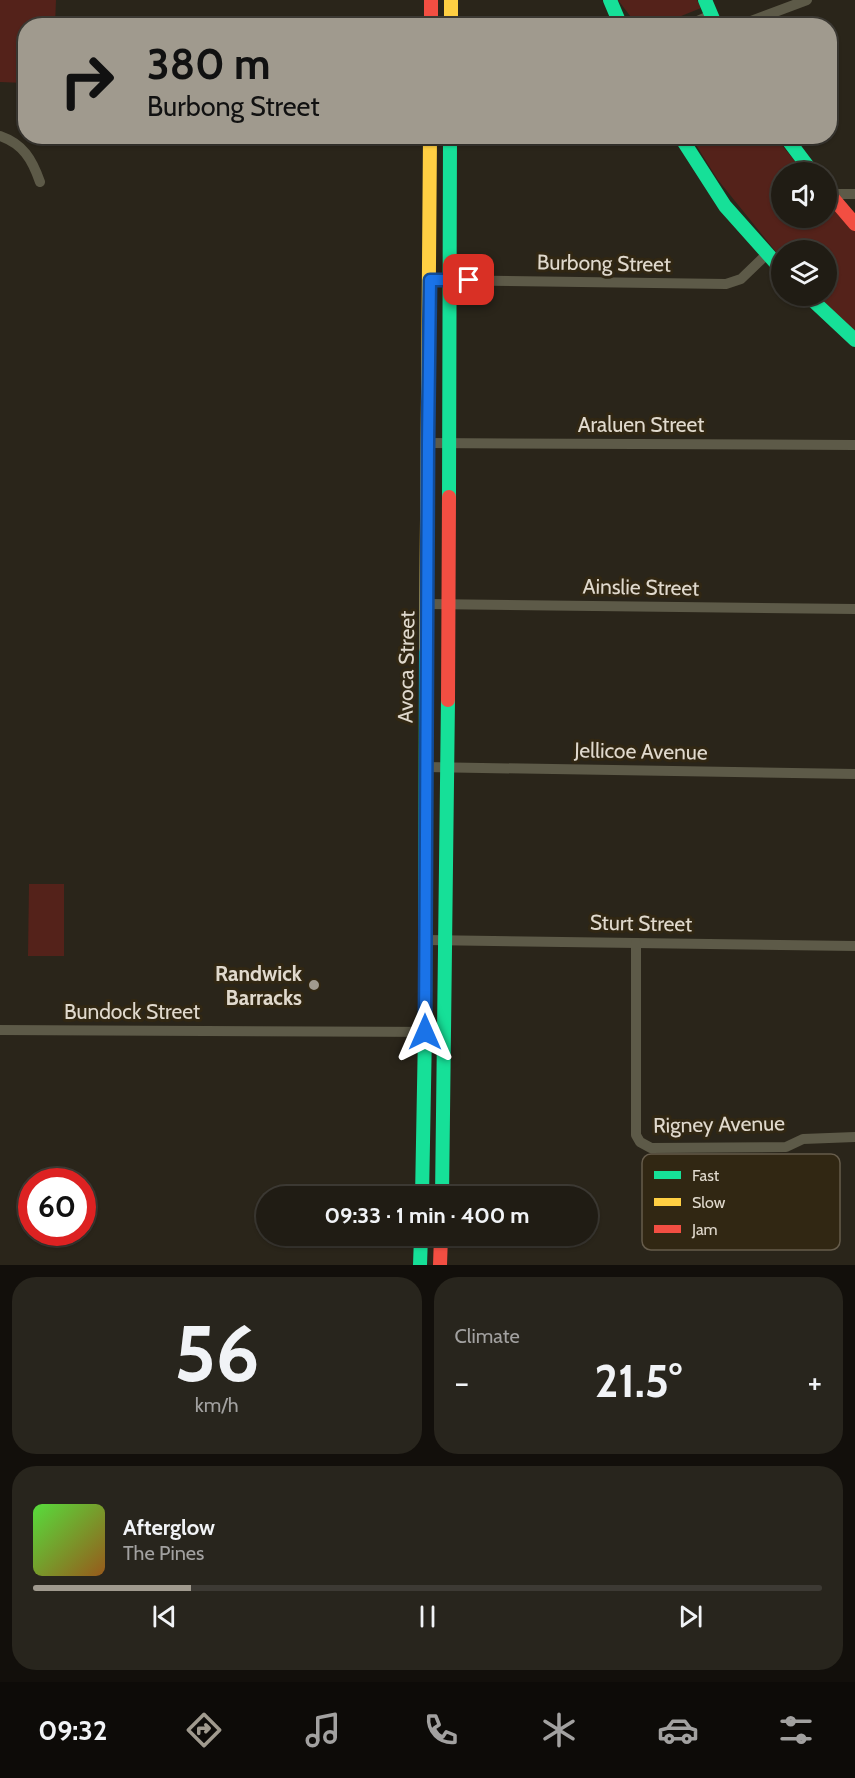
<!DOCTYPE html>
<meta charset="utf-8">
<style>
body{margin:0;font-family:Cabin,sans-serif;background:#28251d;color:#f1f3f6;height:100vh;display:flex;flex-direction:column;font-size:22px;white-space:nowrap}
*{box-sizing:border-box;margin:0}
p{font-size:20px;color:#a2a1a0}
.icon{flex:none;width:33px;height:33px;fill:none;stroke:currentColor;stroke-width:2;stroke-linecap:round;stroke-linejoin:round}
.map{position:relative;height:1265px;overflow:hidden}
.details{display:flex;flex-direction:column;gap:12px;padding:12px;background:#120f0b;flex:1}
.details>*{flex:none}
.top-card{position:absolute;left:18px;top:18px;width:819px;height:126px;border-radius:24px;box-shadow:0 2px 4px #0004,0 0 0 2px #3d3a34;background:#a09a8e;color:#111;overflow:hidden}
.controls{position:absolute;left:771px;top:162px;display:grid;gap:12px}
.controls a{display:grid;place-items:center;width:66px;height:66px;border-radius:50%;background:#201c14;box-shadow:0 2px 4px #0004,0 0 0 2px #3d3a34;font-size:30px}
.speed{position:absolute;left:18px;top:1168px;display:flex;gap:12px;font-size:30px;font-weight:700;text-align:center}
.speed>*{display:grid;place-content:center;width:78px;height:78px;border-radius:50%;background:#201c14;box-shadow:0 2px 4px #0004,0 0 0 2px #3d3a34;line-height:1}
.speed .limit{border:9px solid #d22;background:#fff;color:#111}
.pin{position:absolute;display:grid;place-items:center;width:51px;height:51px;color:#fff;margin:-26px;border-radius:12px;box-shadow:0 3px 9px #0006}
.me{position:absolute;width:66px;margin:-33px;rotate:0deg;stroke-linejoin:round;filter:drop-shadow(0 0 4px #0008)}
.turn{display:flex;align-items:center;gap:21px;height:126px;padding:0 30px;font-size:27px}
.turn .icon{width:78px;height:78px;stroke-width:2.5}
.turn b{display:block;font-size:42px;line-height:51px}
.big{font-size:45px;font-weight:800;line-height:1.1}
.details .card{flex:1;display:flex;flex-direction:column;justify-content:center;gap:9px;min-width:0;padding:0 21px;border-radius:24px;background:#28251d}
.details .dial{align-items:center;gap:0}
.dial b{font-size:78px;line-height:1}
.song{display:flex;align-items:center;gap:18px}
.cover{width:72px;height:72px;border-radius:9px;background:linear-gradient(135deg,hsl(110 70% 55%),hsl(30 70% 35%))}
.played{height:6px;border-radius:3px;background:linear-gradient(90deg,#a09a8e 20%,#3d3a34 20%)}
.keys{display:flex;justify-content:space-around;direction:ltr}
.heat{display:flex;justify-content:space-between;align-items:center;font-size:33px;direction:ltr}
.details .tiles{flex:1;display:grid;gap:12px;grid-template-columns:1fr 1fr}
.card:last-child{grid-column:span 2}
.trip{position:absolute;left:256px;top:1186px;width:342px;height:60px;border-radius:30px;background:#201c14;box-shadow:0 2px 4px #0004,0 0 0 2px #3d3a34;font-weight:800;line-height:60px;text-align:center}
.dock{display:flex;height:96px;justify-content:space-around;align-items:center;background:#0d0b08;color:#a2a1a0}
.dock .icon{width:42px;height:42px}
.dock .active{color:#a09a8e}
.dock b{font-size:27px;color:#f1f3f6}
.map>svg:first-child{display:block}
.green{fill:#54221a}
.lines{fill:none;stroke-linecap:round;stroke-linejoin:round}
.street{stroke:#5d5a48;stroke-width:10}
.fast{stroke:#16e098;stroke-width:14}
.slow{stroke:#ffcf43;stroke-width:14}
.jam{stroke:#f24e42;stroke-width:14}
.route-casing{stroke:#114b97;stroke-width:15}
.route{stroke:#1a73e8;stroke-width:10}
.poi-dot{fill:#a09a8e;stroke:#312713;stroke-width:2}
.labels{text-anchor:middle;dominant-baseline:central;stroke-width:6;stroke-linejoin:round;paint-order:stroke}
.street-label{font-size:21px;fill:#e0d9cd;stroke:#312713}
.poi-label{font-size:21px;font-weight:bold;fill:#e0d9cd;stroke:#312713;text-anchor:end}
.key{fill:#312713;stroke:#665c4b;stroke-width:1.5}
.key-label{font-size:16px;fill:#e0d9cd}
</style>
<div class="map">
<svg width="855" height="1265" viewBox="0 0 855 1265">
<rect width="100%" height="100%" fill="#2a251a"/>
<!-- green -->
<g class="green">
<path d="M0,0h56l-1,25 -29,1 -1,57 -25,-1z"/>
<path d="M618,0h79l4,8 -42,17h-22z"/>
<path d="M691,137h84l29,35h-22v46h44l1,-21 28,32v102l-37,-35h8v-46h-44l-1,8 -63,-78z"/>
<path d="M29,884h35v72h-36z"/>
</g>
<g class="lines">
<!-- street -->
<g class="street">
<path d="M686,26l25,-11"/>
<path d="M738,26l69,-26"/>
<path d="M0,136c23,8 32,23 40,46"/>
<path d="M829,194h26"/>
<path d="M430,280l296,4 15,-5 26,-25"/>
<path d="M427,443l428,2"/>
<path d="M427,604l428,5"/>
<path d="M425,767l430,7"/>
<path d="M426,940l429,6"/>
<path d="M636,943v192l4,7 11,6 135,-1 17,-8 52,-2"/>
<path d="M0,1030l445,2"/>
</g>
<!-- fast -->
<g class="fast">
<path d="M610,0l11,26"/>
<path d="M705,0l11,26"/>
<path d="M680,136l45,70 57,64"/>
<path d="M785,136l27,36"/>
<path d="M808,296l47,44"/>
<path d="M449,497l1,-361"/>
<path d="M422,1197l3,-165 1,-384"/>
<path d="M442,1197l6,-497"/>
<path d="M420,1265l1,-29"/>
</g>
<!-- slow -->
<g class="slow">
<path d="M451,0v26"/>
<path d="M426,648l4,-512"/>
</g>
<!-- jam -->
<g class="jam">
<path d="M431,0v26"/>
<path d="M826,190l29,34"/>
<path d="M448,700l1,-203"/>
<path d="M440,1265l1,-29"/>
</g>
</g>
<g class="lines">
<defs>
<path id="route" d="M425,1032l3,-589 2,-163h39"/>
</defs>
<!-- route casing -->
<use href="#route" class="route-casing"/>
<!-- route -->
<use href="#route" class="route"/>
</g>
<!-- markers -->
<circle class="poi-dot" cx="314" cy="985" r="6"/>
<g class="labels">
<!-- street labels -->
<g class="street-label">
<text transform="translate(604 263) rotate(1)">Burbong Street</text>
<text x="641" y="424">Araluen Street</text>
<text transform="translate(641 587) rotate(1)">Ainslie Street</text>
<text transform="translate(406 667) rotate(-89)">Avoca Street</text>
<text transform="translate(641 751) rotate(1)">Jellicoe Avenue</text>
<text transform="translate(641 923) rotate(1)">Sturt Street</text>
<text x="132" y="1011">Bundock Street</text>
<text transform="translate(719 1124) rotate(-1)">Rigney Avenue</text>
</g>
<!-- poi labels -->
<g class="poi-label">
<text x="302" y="973">Randwick<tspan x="302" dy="24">Barracks</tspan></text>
</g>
</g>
<!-- legend -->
<rect x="642" y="1154" width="198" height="96" rx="9" class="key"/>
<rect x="654" y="1171" width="27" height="8" fill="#16e098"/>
<rect x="654" y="1198" width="27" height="8" fill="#ffcf43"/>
<rect x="654" y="1225" width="27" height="8" fill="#f24e42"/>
<g class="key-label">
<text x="692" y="1181">Fast</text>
<text x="692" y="1208">Slow</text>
<text x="692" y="1235">Jam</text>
</g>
</svg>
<div class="controls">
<a><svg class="icon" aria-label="sound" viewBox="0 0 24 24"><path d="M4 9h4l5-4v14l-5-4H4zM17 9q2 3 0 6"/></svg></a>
<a><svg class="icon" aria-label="layers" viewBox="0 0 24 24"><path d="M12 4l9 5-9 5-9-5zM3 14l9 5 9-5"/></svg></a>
</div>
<div class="speed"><div class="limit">60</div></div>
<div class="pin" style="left:469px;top:280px;background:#d93025"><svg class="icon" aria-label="arrive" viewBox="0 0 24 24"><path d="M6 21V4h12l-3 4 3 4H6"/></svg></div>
<svg class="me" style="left:425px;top:1032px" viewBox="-20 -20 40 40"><path d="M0-17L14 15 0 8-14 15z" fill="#1a73e8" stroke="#fff" stroke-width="4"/></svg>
<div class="trip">09:33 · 1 min · 400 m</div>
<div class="top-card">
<div class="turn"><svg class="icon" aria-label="right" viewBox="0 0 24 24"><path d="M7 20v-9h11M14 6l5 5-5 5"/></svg><div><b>380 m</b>Burbong Street</div></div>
</div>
</div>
<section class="details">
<div class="tiles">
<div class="card dial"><b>56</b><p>km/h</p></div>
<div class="card"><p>Climate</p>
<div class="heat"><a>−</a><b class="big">21.5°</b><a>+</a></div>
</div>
<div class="card">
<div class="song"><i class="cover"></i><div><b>Afterglow</b><p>The Pines</p></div></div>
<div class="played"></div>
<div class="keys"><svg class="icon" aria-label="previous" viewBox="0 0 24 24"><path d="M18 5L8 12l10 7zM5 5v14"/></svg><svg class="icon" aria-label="pause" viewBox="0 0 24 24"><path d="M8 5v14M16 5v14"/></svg><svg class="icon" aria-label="next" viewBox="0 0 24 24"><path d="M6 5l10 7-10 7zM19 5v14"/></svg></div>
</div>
</div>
</section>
<nav class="dock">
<b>09:32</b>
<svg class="icon active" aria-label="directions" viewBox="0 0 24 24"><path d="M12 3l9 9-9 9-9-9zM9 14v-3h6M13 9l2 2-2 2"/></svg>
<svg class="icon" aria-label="music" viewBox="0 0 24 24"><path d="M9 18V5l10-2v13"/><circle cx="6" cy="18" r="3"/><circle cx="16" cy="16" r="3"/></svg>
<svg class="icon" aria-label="phone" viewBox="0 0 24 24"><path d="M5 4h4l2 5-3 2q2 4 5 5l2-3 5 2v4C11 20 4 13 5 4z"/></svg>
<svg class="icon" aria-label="climate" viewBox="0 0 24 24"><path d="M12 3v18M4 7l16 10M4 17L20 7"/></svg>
<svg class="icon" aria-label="car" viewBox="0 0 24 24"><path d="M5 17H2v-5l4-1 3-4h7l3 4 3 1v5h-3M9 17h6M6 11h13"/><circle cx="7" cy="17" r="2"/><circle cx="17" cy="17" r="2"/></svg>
<svg class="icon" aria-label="filters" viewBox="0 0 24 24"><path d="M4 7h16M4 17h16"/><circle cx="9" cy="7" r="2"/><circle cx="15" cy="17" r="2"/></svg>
</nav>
